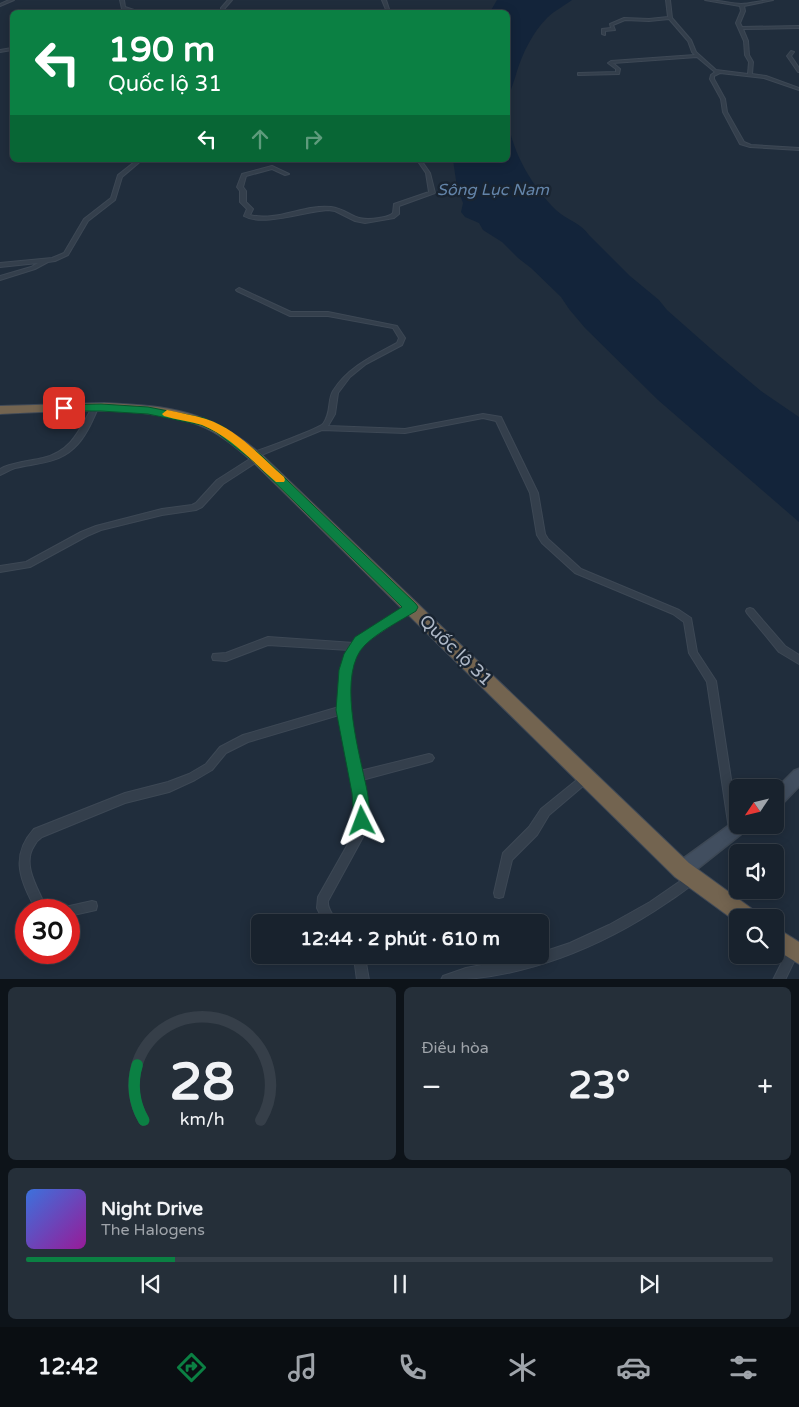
<!DOCTYPE html>
<html lang="vi">
<meta charset="utf-8">
<style>
body{margin:0;font-family:"Varela Round",sans-serif;background:#252f39;color:#f1f3f6;height:100vh;display:flex;flex-direction:column;font-size:19px;white-space:nowrap}
*{box-sizing:border-box;margin:0}
p{font-size:16px;color:#9fa4aa}
.icon{flex:none;width:28px;height:28px;fill:none;stroke:currentColor;stroke-width:2;stroke-linecap:round;stroke-linejoin:round}
.map{position:relative;height:979px;overflow:hidden}
.side{display:flex;flex-direction:column;gap:8px;padding:8px;background:#0d1319;flex:1}
.side>*{flex:none}
.top-card{position:absolute;left:10px;top:10px;width:500px;height:152px;border-radius:8px;box-shadow:0 2px 12px #0003,0 0 0 1px #363f49;background:#0b8043;color:#fff;overflow:hidden}
.needle{width:32px;rotate:235deg}
.controls{position:absolute;left:729px;top:779px;display:grid;gap:10px}
.controls a{display:grid;place-items:center;width:55px;height:55px;border-radius:8px;background:#18222d;box-shadow:0 2px 12px #0003,0 0 0 1px #363f49;font-size:25px}
.speed{position:absolute;left:15px;top:899px;display:flex;gap:10px;font-size:25px;font-weight:700;text-align:center}
.speed>*{display:grid;place-content:center;width:65px;height:65px;border-radius:50%;background:#18222d;box-shadow:0 2px 12px #0003,0 0 0 1px #363f49;line-height:1}
.speed .limit{border:8px solid #d22;background:#fff;color:#111}
.pin{position:absolute;display:grid;place-items:center;width:42px;height:42px;color:#fff;margin:-21px;border-radius:10px;box-shadow:0 2px 8px #0006}
.me{position:absolute;width:55px;margin:-28px;rotate:357deg;stroke-linejoin:round;filter:drop-shadow(0 0 4px #0008)}
.turn{display:flex;align-items:center;gap:18px;height:105px;padding:0 15px;font-size:22px}
.turn .icon{width:65px;height:65px;stroke-width:2.5}
.turn b{display:block;font-size:35px;line-height:42px}
.lanes{display:flex;align-items:center;height:48px;padding:0 15px;background:#0003;justify-content:center;gap:25px;direction:ltr}
.lanes .off{opacity:.35}
.big{font-size:38px;font-weight:700;line-height:1.1}
.side .tile{flex:1;display:flex;flex-direction:column;justify-content:center;gap:8px;min-width:0;padding:0 18px;border-radius:8px;background:#252f39}
.side .dial{align-items:center;gap:0}
.dial svg{height:130px;overflow:visible;fill:none;stroke:#363f49;stroke-width:7;stroke-linecap:round;text-anchor:middle}
.dial text{fill:#f1f3f6;stroke:none}
.song{display:flex;align-items:center;gap:15px}
.cover{width:60px;height:60px;border-radius:8px;background:linear-gradient(135deg,hsl(220 70% 55%),hsl(300 70% 35%))}
.played{height:5px;border-radius:2px;background:linear-gradient(90deg,#0b8043 20%,#363f49 20%)}
.keys{display:flex;justify-content:space-around;direction:ltr}
.heat{display:flex;justify-content:space-between;align-items:center;font-size:28px;direction:ltr}
.side .tiles{flex:1;display:grid;gap:8px;grid-template-columns:1fr 1fr}
.tile:last-child{grid-column:span 2}
.trip{position:absolute;left:251px;top:914px;width:298px;height:50px;border-radius:8px;background:#18222d;box-shadow:0 2px 12px #0003,0 0 0 1px #363f49;font-weight:700;line-height:50px;text-align:center}
.dock{display:flex;height:80px;justify-content:space-around;align-items:center;background:#0a0e12;color:#9fa4aa}
.dock .icon{width:35px;height:35px}
.dock .active{color:#0b8043}
.dock b{font-size:22px;color:#f1f3f6}
.map>svg:first-child{display:block}
.water{fill:#13243a}
.lines{fill:none;stroke-linecap:round;stroke-linejoin:round}
.street-casing{stroke:#3d4855;stroke-width:2}
.secondary-casing{stroke:#3d4855;stroke-width:3}
.highway-casing{stroke:#3f4957;stroke-width:2}
.street{fill:#343f4c;fill-rule:evenodd}
.secondary{fill:#414e5f;fill-rule:evenodd}
.highway{fill:#736450;fill-rule:evenodd}
.route{fill:#0b8043;stroke:#07532c}
.slow{fill:#f59e0b}
.labels{text-anchor:middle;dominant-baseline:central;stroke-width:5;stroke-linejoin:round;paint-order:stroke}
.far-water-label{font-size:16px;font-style:italic;fill:#6485aa;stroke:#192431}
.street-label{font-size:18px;fill:#afb9c8;stroke:#192431}
</style>
<div class="map">
<svg width="799" height="980" viewBox="0 0 799 980">
<rect width="100%" height="100%" fill="#202d3c"/>
<!-- water -->
<path class="water" d="M497,0h75c-8,6 -18,11 -25,18 -14,14 -24,34 -30,53 -2,8 -6,17 -8,26 -8,38 20,87 47,113 11,10 25,13 33,25l41,41 29,24 8,10 51,45 43,36 38,26v105l-141,-122 -73,-72 -16,-19 -8,-12 -30,-29 -13,-10 -16,-16 -19,-12 -4,-7 -14,-6 -4,-5 2,-9 -6,-16 -4,-27h55v-148h-18z"/>
<g class="lines">
<defs>
<g id="street">
<path d="M9,0h5l-14,6v-2z"/>
<path d="M120,0h4l1,7 15,5h-4l-14,-3z"/>
<path d="M228,0h4l-7,8 -2,4h-2v-4z"/>
<path d="M382,0h4l4,12h-3z"/>
<path d="M666,0h4l2,18 19,22 5,12 20,18 32,4 1,-12 -4,-7 -1,-14 -8,-18 5,-12 -1,-5 -35,-6c12,0 24,3 36,4 10,0 21,-4 32,-4l-29,6 1,5 -5,12 2,4 57,-1v2l-56,1 5,12 1,14 4,7 -1,12 14,2 33,12v2l-35,-12 -44,-5 -6,3v3l11,20 2,13 17,30 7,3 48,3v2l-49,-3 -10,-3 -17,-32 -2,-13 -11,-20 1,-4 4,-3 -18,-15 -84,6 7,6 -1,5 -41,1v-2h1l37,-1v-3l-8,-6 3,-2 84,-6 -3,-3 -4,-11 -19,-22 -20,2 -24,-1 -12,5 2,5 -10,1v4l-3,-1v-5l9,-1 -1,-4 14,-6 25,1 19,-2z"/>
<path d="M12,48v2l-12,2v-2z"/>
<path d="M791,51l3,1 -3,4 8,12v4h-1l-11,-16z"/>
<path d="M137,160h5l-20,17 -7,23 -27,21 -20,34 -13,6 -7,1 -13,7 -35,11v-4l31,-9 7,-4 -38,4v-4l52,-5 12,-5 20,-34 27,-21 7,-23z"/>
<path d="M417,160h4l9,13 5,20 -36,13v8l-5,4 -29,5 -10,-2 -20,-10 -7,-1c-22,1 -65,17 -84,6l3,-7 -7,-7v-11l-3,-4 5,-13 30,-8 17,8 -4,1 -13,-6 -26,7 -3,11 3,4v11l7,7 -3,6c27,7 54,-11 81,-8 20,3 22,16 48,11 5,-1 10,-1 14,-5l1,-9 35,-12 -3,-19z"/>
<path d="M239,288l52,24h37l69,14 8,12 -3,7 -36,19 -16,13 -12,16 -3,21 -7,12 77,3 78,-15 18,3 37,76 7,41 3,5 33,30 98,41 12,8 6,34 19,29 22,144 1,4 -1,4 -4,1 -4,-1 -1,-4 -22,-147 -18,-29 -5,-31 -11,-8 -98,-41 -33,-30 -5,-8 -7,-42 -34,-72 -13,-3 -78,15 -83,-3 -63,26 2,2 -1,2 -37,24 -21,23 -6,3 -34,5 -61,15 -14,6 -57,31 -30,5v-6l26,-4 55,-30 15,-6 66,-17 30,-4 4,-2 21,-23 36,-23 -3,-2 1,-2c12,-4 67,-24 72,-29 9,-12 4,-23 10,-33 15,-24 40,-35 64,-48l2,-5 -6,-10 -65,-12h-38l-53,-25 -1,-1z"/>
<path d="M93,406h2l3,2c-6,14 -13,30 -24,40 -17,16 -39,15 -59,20 -6,2 -10,5 -15,7v-6l4,-2c13,-5 26,-6 39,-9 29,-7 36,-28 50,-52z"/>
<path d="M411,604l3,1 1,2 -1,2 -51,35 -10,15 -3,12 -2,39 12,61 69,-17 3,1 2,3 -2,3 -3,1 -67,18 3,13 2,28 -4,16 -35,64c-1,9 6,13 8,21h-12l-7,-14 1,-11 35,-62 4,-14 -2,-28 -16,-78 -91,27 -22,11 -14,17 -17,10 -26,12 -44,11 -83,34c-3,2 -6,5 -8,9 -13,20 6,45 13,64h-11c-15,-29 -27,-53 -2,-81l91,-36 43,-11 21,-8 17,-10 14,-17 23,-12 96,-28c1,-19 0,-41 10,-57l-81,-5 -42,16 -13,-1 -1,-3 1,-3 13,-1 42,-16 86,6 3,-5z"/>
<path d="M750,608l3,1 32,37 14,9v9l-20,-12 -32,-39 -1,-2 1,-2z"/>
<path d="M586,773l3,2 2,3 -2,3 -40,34 -12,20 -25,25 -9,37 -4,1 -4,-1 -1,-4 9,-40 26,-26 12,-18 42,-34z"/>
<path d="M692,873l4,1 1,4c-3,8 -21,18 -29,24 -66,45 -145,78 -227,78l2,-4 23,-8 68,-13h6v-2l30,-10 39,-18 41,-23z"/>
<path d="M92,901l4,1 1,4 -1,4 -27,6v-6h-5l1,-3z"/>
<path d="M794,944l4,2 1,5 -14,29h-12l17,-34z"/>
<path d="M349,955h12l5,8 3,17h-12l-2,-15z"/>
</g>
<g id="secondary">
<path d="M799,769v17l-19,20 -5,2v-18l19,-19z"/>
<path d="M738,819v6h11l-3,5 -58,46 -6,2 -6,-2 -2,-6 2,-6z"/>
</g>
<g id="highway">
<path d="M104,403c66,3 105,7 158,52l427,408 66,48 3,7h-20v5l-63,-46 -423,-416c-14,-12 -29,-25 -46,-33 -53,-24 -148,-17 -206,-14v-8z"/>
<path d="M775,927l24,15v22l-24,-15z"/>
</g>
</defs>
<!-- street casing -->
<use href="#street" class="street-casing"/>
<!-- secondary casing -->
<use href="#secondary" class="secondary-casing"/>
<!-- highway casing -->
<use href="#highway" class="highway-casing"/>
<!-- street -->
<use href="#street" class="street"/>
<!-- secondary -->
<use href="#secondary" class="secondary"/>
<!-- highway -->
<use href="#highway" class="highway"/>
</g>
<!-- route -->
<path class="route" d="M101,404l47,3 56,11 20,9 37,28 155,149 2,3 -2,4c-16,10 -38,21 -51,34 -28,27 -7,103 0,136 3,13 7,33 2,45l-5,2 -6,-2 -2,-5 -2,-28 -16,-83 3,-40 5,-16 11,-17 47,-30 -149,-146 -37,-29 -15,-7 -53,-11 -47,-3h-37l-5,-3 5,-3z"/>
<!-- slow -->
<path class="slow" d="M167,410c13,3 26,5 39,9 31,10 54,37 78,58l1,3 -1,2h-8c-23,-20 -45,-45 -74,-57 -12,-4 -26,-5 -38,-9l-2,-2z"/>
<g class="labels">
<!-- far-water labels -->
<g class="far-water-label">
<text x="493" y="190">Sông Lục Nam</text>
</g>
<!-- street labels -->
<g class="street-label">
<text transform="translate(456 650) rotate(44)">Quốc lộ 31</text>
</g>
</g>
</svg>
<div class="controls">
<a><svg class="needle" viewBox="-14 -14 28 28"><path d="M0-13l5 13h-10z" fill="#e53935"/><path d="M0 13l5-13h-10z" fill="#9fa4aa"/></svg></a>
<a><svg class="icon" aria-label="sound" viewBox="0 0 24 24"><path d="M4 9h4l5-4v14l-5-4H4zM17 9q2 3 0 6"/></svg></a>
<a><svg class="icon" aria-label="search" viewBox="0 0 24 24"><circle cx="10" cy="10" r="6"/><path d="M15 15l6 6"/></svg></a>
</div>
<div class="speed"><div class="limit">30</div></div>
<div class="pin" style="left:64px;top:408px;background:#d93025"><svg class="icon" aria-label="arrive" viewBox="0 0 24 24"><path d="M6 21V4h12l-3 4 3 4H6"/></svg></div>
<svg class="me" style="left:362px;top:821px" viewBox="-20 -20 40 40"><path d="M0-17L14 15 0 8-14 15z" fill="#0b8043" stroke="#fff" stroke-width="4"/></svg>
<div class="trip">12:44 · 2 phút · 610 m</div>
<div class="top-card">
<div class="turn"><svg class="icon" aria-label="left" viewBox="0 0 24 24"><path d="M17 20v-9H6M10 6l-5 5 5 5"/></svg><div><b>190 m</b>Quốc lộ 31</div></div>
<div class="lanes"><svg class="icon" aria-label="left" viewBox="0 0 24 24"><path d="M17 20v-9H6M10 6l-5 5 5 5"/></svg><svg class="icon off" aria-label="ahead" viewBox="0 0 24 24"><path d="M12 20V5M6 11l6-6 6 6"/></svg><svg class="icon off" aria-label="right" viewBox="0 0 24 24"><path d="M7 20v-9h11M14 6l5 5-5 5"/></svg></div>
</div>
</div>
<section class="side">
<div class="tiles">
<div class="tile dial"><svg viewBox="0 0 100 80">
<path d="M14 69A42 42 0 1 1 86 69"/>
<path d="M14 69A42 42 0 0 1 10 35" stroke="#0b8043"/>
<text x="50" y="56" font-size="32" font-weight="700">28</text>
<text x="50" y="72" font-size="11">km/h</text>
</svg></div>
<div class="tile"><p>Điều hòa</p>
<div class="heat"><a>−</a><b class="big">23°</b><a>+</a></div>
</div>
<div class="tile">
<div class="song"><i class="cover"></i><div><b>Night Drive</b><p>The Halogens</p></div></div>
<div class="played"></div>
<div class="keys"><svg class="icon" aria-label="previous" viewBox="0 0 24 24"><path d="M18 5L8 12l10 7zM5 5v14"/></svg><svg class="icon" aria-label="pause" viewBox="0 0 24 24"><path d="M8 5v14M16 5v14"/></svg><svg class="icon" aria-label="next" viewBox="0 0 24 24"><path d="M6 5l10 7-10 7zM19 5v14"/></svg></div>
</div>
</div>
</section>
<nav class="dock">
<b>12:42</b>
<svg class="icon active" aria-label="directions" viewBox="0 0 24 24"><path d="M12 3l9 9-9 9-9-9zM9 14v-3h6M13 9l2 2-2 2"/></svg>
<svg class="icon" aria-label="music" viewBox="0 0 24 24"><path d="M9 18V5l10-2v13"/><circle cx="6" cy="18" r="3"/><circle cx="16" cy="16" r="3"/></svg>
<svg class="icon" aria-label="phone" viewBox="0 0 24 24"><path d="M5 4h4l2 5-3 2q2 4 5 5l2-3 5 2v4C11 20 4 13 5 4z"/></svg>
<svg class="icon" aria-label="climate" viewBox="0 0 24 24"><path d="M12 3v18M4 7l16 10M4 17L20 7"/></svg>
<svg class="icon" aria-label="car" viewBox="0 0 24 24"><path d="M5 17H2v-5l4-1 3-4h7l3 4 3 1v5h-3M9 17h6M6 11h13"/><circle cx="7" cy="17" r="2"/><circle cx="17" cy="17" r="2"/></svg>
<svg class="icon" aria-label="filters" viewBox="0 0 24 24"><path d="M4 7h16M4 17h16"/><circle cx="9" cy="7" r="2"/><circle cx="15" cy="17" r="2"/></svg>
</nav>
